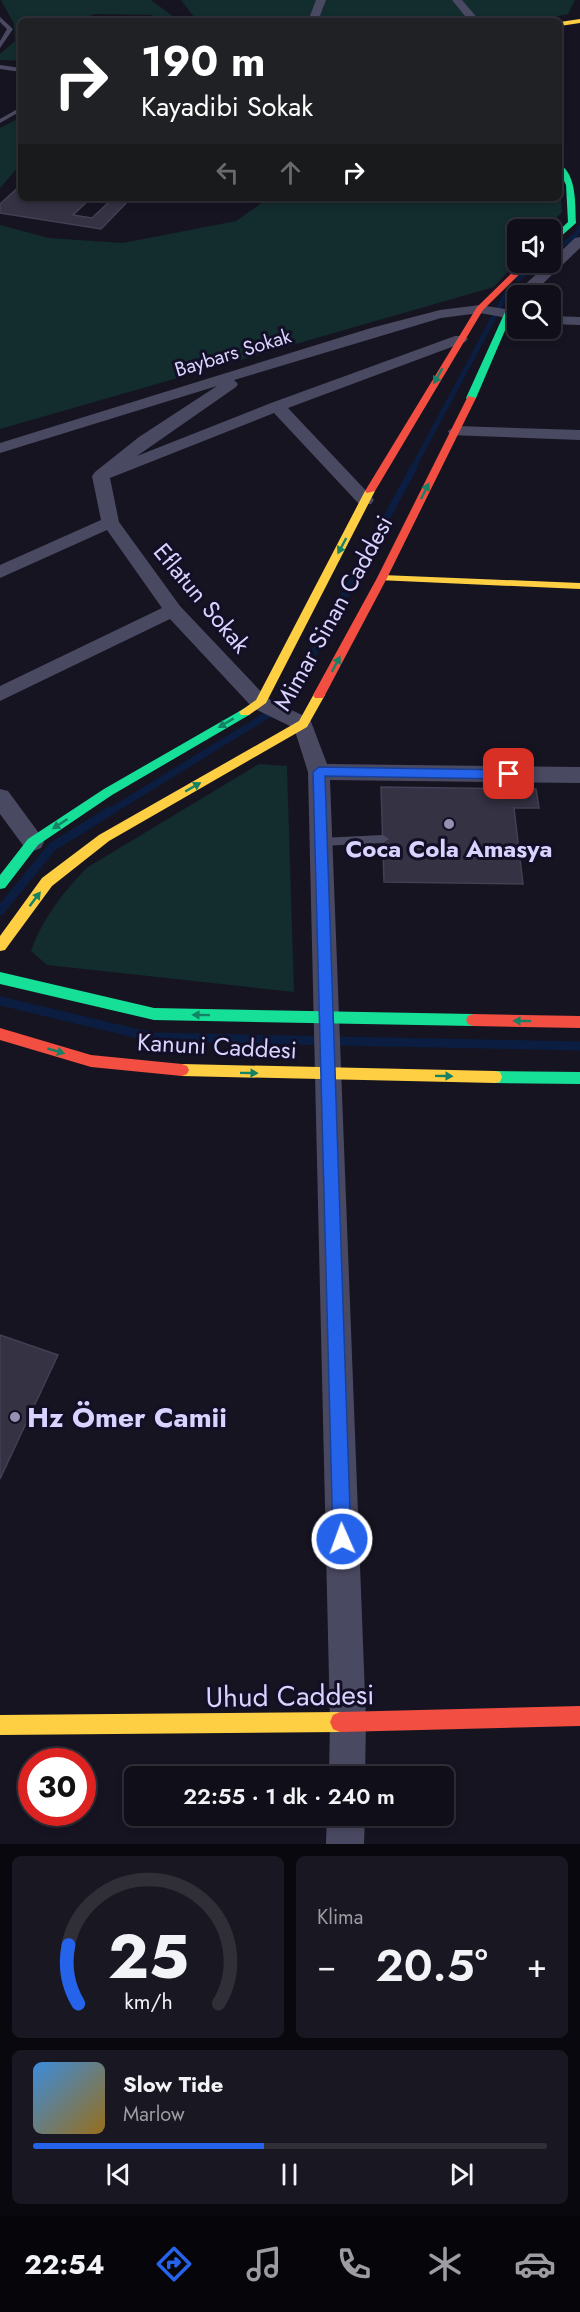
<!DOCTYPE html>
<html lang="tr">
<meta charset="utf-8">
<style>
body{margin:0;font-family:Jost,sans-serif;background:#191822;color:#f1f3f6;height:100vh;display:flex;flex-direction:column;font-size:22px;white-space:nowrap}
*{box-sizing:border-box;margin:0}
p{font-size:20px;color:#9c9ca2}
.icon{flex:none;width:33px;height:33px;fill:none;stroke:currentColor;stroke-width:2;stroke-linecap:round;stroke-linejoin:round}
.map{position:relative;height:1844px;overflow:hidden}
.sheet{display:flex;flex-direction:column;gap:12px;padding:12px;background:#09080e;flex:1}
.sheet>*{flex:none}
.top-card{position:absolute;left:18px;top:18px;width:544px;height:183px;border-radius:9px;box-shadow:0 3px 9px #0003,0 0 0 2px #302f38;background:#202124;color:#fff;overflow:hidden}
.fabs{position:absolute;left:507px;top:219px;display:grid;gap:12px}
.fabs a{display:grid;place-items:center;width:54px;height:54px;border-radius:9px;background:#100f19;box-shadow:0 3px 9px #0003,0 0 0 2px #302f38;font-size:30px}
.speed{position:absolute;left:18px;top:1748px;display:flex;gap:12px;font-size:30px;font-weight:700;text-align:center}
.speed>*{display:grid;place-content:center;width:78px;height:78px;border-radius:50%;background:#100f19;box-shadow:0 3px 9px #0003,0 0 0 2px #302f38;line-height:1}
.speed .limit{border:9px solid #d22;background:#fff;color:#111}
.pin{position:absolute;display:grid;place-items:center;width:51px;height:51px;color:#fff;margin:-26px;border-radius:12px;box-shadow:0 3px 9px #0006}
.me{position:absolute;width:66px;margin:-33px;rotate:358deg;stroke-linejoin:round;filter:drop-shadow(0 0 4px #0008)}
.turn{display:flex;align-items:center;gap:21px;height:126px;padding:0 24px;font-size:27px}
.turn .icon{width:78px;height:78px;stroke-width:2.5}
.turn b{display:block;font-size:42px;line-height:51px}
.lanes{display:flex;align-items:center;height:57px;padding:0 24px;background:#0003;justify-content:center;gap:30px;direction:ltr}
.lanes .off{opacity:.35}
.big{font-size:45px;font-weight:600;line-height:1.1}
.sheet .card{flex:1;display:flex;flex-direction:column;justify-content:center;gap:9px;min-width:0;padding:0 21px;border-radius:9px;background:#191822}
.sheet .dial{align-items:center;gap:0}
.dial svg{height:156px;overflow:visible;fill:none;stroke:#302f38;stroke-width:7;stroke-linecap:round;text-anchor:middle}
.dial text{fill:#f1f3f6;stroke:none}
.song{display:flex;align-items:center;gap:18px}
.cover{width:72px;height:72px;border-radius:9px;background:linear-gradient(135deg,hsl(210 70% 55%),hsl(40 70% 35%))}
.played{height:6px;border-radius:3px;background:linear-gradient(90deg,#2563eb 45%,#302f38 45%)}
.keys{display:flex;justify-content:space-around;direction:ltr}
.heat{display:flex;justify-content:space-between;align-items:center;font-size:33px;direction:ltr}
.sheet .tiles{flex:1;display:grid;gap:12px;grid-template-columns:1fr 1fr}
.card:last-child{grid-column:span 2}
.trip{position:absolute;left:124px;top:1766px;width:330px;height:60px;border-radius:9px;background:#100f19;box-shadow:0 3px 9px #0003,0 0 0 2px #302f38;font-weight:600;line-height:60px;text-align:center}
.menu{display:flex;height:96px;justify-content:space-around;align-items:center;background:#06060a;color:#9c9ca2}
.menu .icon{width:42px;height:42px}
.menu .on{color:#2563eb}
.menu b{font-size:27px;color:#f1f3f6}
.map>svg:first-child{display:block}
.green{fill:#132c2d}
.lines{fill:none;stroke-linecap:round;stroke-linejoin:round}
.stream-far2{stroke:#0b1e41;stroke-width:5}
.stream-far1{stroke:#0b1e41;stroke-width:7}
.stream{stroke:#0b1e41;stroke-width:9}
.building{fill:#343243;stroke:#433f54;stroke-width:1.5}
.lane{fill:#4a4962;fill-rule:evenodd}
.street{fill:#4a4962;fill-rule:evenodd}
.fast{fill:#16e098;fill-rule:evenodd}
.slow{fill:#ffcf43;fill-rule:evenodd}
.jam{fill:#f24e42;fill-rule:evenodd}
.oneway{fill:#158265}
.route{fill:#2563eb;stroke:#184099;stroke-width:1.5}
.poi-dot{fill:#9591b1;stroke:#130f26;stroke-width:2}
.labels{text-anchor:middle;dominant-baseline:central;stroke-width:6;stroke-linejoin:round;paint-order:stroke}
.far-street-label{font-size:20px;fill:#d9d4ff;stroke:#130f26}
.street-label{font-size:24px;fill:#d9d4ff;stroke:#130f26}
.poi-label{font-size:24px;font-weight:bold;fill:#d9d4ff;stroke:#130f26}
.near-poi-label{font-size:28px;font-weight:bold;fill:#d9d4ff;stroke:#130f26;text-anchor:start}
.near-street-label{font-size:28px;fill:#d9d4ff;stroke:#130f26}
</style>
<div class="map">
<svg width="580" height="1844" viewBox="0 0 580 1844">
<rect width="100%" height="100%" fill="#161421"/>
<!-- green -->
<g class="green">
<path d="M1,0h150l28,21h-30l4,-6 -59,-1 -16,7h-57v40l-21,-1v-6l15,-13 -1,-17z"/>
<path d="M181,0h394l-7,14 -33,7h-338z"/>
<path d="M21,117v47l-21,24v-60z"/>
<path d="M560,185l2,27 -15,17 -29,1 -1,31 -23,26 -494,142v-204l49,13 74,5 113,-22 33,-23h291z"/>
<path d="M259,764l28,2 7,226 -247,-27 -16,-14c10,-30 34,-62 57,-84z"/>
</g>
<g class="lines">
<!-- stream-far2 -->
<g class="stream-far2">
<path d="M550,254l26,-19 4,-7"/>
<path d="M518,279l21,-17"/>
<path d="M413,468l95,-177"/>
</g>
<!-- stream-far1 -->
<path class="stream-far1" d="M108,813l174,-107 22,-35 110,-204"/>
<!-- stream -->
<g class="stream">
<path d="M0,911l52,-64 58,-36"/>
<path d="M0,1001l152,36 428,9"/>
</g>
</g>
<!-- building -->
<g class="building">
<path d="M21,185v13h70l-18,17 19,3 19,-18 -13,-2h33l-30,31 -101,-16v-9z"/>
<path d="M381,787l155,2 3,19h-25l9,76 -139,-2z"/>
<path d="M0,1335l58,20 -58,124z"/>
</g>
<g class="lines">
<!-- lane -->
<g class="lane">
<path d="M0,17l13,12 -13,19v-7l7,-12 -7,-7z"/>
<path d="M0,65l21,3v4l-21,-3z"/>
<path d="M21,107v4l-21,12v-4z"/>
<path d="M383,835l6,4 -6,4 -62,3 -6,-4 6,-4z"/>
</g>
<!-- street -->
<g class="street">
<path d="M316,0h10l-8,21h-10z"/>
<path d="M452,0h10l18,21h-11z"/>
<path d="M580,237v11l-50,48h-12l-2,3 -2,-3 2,-3 59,-55z"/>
<path d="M480,305l38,6v9l-38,-7 -39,5 -207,62 4,4 -2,3 -99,69 134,-53 184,-67h10l3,3 -3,3 -177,66 83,88 3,4 -3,4h-12l-85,-91 -164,65 9,44 61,84 87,92 43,21 17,45 253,3v16l-250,-3 36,942 -1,54h-36l1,-54 -22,-950 -14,-44 -41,-20 -83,-89 -170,82v-15l162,-78 -55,-78 -107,48v-13l101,-45 -9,-44 3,-4 44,-35 78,-51 -217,67v-10l371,-115 69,-18z"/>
<path d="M550,316l30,1v8l-30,-1z"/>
<path d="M456,426l124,4v10l-130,-5 -2,-4z"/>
<path d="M0,789l8,2 33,45 3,6 -3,6 -8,3 -8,-3 -25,-34z"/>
<path d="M327,1815h38l-1,29h-38z"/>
</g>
<!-- fast -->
<g class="fast">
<path d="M560,164c17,12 15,40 16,59l-26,23v-7l18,-17 -2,-37 -6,-13z"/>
<path d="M505,312l7,2 -36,84 -8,2 -2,-2z"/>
<path d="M245,708l6,4 -2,3 -137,80 -74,50 -33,43 -5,1v-14l28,-36 76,-50z"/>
<path d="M0,972l154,36 319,6 5,2 2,4 -2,4 -5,2 -319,-6 -154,-36z"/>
<path d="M495,1071l85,1v12l-85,-1 -5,-1 -2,-5 2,-5z"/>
</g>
<!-- slow -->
<g class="slow">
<path d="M580,19v4l-20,3v-4z"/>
<path d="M370,488l5,3 -109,212 -17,12h-8l-2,-3 17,-12 109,-209z"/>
<path d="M382,575l198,8v6l-202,-9 -1,-2z"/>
<path d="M319,691l6,4 -18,32 -198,114 -57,45 -47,64 -5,1v-15l42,-58 57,-43 200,-114 16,-29z"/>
<path d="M182,1064l313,7 5,1 2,5 -2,5 -5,1 -313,-7 -5,-2 -2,-4 2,-4z"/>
<path d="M340,1712l7,3 3,7 -3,7 -7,3 -340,3v-20z"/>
</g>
<!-- jam -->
<g class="jam">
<path d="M523,262h9l-49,48 -108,181 -8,2 -2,-2 112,-184z"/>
<path d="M468,396l8,2 -89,180 -62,117 -2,3h-8l-2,-3 64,-117z"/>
<path d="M473,1014l107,2v12l-107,-2 -5,-2 -2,-4 2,-4z"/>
<path d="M0,1028l91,27 91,9 5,2 2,4 -2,4 -5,2 -91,-9 -91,-27z"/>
<path d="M580,1706v20l-240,6 -7,-3 -3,-7 3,-7 7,-3z"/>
</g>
</g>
<!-- one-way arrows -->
<defs><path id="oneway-solid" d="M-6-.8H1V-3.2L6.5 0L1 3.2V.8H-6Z" transform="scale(1.5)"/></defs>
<g class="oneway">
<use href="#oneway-solid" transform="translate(438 376) rotate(120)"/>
<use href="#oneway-solid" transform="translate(425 491) rotate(-64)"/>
<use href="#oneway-solid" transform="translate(342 546) rotate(118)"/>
<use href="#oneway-solid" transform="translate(336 664) rotate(-62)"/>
<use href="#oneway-solid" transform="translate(226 723) rotate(149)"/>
<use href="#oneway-solid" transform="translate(193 787) rotate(-30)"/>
<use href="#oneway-solid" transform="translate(60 824) rotate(147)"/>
<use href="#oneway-solid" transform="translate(35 899) rotate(-53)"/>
<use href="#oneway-solid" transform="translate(201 1015) rotate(-179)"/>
<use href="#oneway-solid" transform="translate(522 1021) rotate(-179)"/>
<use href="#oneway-solid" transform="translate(56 1051) rotate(16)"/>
<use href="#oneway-solid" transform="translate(249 1073) rotate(1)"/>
<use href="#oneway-solid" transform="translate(444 1076) rotate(1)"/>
</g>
<!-- route -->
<path class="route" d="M319,767l190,3 6,4 -6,5 -184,-3 26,763 -2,6 -7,3 -7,-3 -2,-6 -20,-767z"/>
<!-- markers -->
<g class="poi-dot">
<circle cx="449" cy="824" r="6"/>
<circle cx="15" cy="1417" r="6"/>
</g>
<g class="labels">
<!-- far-street labels -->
<g class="far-street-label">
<text transform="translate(233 353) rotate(-17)">Baybars Sokak</text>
</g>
<!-- street labels -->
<g class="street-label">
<text transform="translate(202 598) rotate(50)">Eflatun Sokak</text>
<text transform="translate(333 613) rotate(-61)">Mimar Sinan Caddesi</text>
<text transform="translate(217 1046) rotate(3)">Kanuni Caddesi</text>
</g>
<!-- poi labels -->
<g class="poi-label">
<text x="449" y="848">Coca Cola Amasya</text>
</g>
<!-- near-poi labels -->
<g class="near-poi-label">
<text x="27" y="1417">Hz Ömer Camii</text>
</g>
<!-- near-street labels -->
<g class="near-street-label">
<text transform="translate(290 1696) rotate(-1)">Uhud Caddesi</text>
</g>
</g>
</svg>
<div class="fabs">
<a><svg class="icon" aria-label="sound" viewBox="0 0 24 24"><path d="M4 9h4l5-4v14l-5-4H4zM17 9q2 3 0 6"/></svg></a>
<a><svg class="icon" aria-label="search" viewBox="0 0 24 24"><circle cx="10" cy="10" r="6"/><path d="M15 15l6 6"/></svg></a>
</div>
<div class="speed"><div class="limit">30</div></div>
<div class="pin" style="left:509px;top:774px;background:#d93025"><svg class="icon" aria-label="arrive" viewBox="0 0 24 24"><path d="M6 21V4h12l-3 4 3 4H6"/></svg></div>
<svg class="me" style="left:342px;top:1539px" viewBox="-20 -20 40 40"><circle r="17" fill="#2563eb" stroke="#fff" stroke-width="3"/><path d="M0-11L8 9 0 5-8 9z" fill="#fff"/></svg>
<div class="trip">22:55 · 1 dk · 240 m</div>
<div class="top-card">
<div class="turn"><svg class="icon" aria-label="right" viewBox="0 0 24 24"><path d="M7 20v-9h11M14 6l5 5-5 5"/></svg><div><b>190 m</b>Kayadibi Sokak</div></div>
<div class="lanes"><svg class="icon off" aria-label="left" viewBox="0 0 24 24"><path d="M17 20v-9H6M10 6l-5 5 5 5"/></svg><svg class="icon off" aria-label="ahead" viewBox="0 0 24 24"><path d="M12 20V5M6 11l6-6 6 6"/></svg><svg class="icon" aria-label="right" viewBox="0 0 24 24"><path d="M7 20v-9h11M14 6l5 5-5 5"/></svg></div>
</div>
</div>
<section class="sheet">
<div class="tiles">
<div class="card dial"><svg viewBox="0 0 100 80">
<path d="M14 69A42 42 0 1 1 86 69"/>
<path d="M14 69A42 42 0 0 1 9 39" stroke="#2563eb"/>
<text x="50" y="56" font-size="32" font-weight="700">25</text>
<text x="50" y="72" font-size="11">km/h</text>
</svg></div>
<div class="card"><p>Klima</p>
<div class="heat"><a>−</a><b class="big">20.5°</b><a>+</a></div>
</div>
<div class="card">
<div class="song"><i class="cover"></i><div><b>Slow Tide</b><p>Marlow</p></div></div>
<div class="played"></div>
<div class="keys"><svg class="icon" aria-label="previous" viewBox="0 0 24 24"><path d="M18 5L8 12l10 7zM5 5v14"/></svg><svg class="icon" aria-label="pause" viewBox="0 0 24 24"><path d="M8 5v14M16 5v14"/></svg><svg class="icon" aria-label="next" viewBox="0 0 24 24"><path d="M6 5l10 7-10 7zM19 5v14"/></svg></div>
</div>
</div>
</section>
<nav class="menu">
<b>22:54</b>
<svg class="icon on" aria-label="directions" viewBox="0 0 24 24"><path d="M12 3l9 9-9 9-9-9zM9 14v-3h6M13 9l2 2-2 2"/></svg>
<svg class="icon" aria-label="music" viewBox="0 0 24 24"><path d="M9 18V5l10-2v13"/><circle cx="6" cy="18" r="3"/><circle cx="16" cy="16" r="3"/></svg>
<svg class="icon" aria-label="phone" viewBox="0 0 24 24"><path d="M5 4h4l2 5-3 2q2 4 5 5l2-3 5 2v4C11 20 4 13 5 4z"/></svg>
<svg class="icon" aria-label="climate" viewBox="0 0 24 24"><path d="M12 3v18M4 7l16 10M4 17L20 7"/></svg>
<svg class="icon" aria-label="car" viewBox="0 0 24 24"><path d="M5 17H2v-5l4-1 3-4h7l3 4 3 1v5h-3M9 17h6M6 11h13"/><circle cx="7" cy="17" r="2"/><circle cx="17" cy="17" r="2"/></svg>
</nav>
